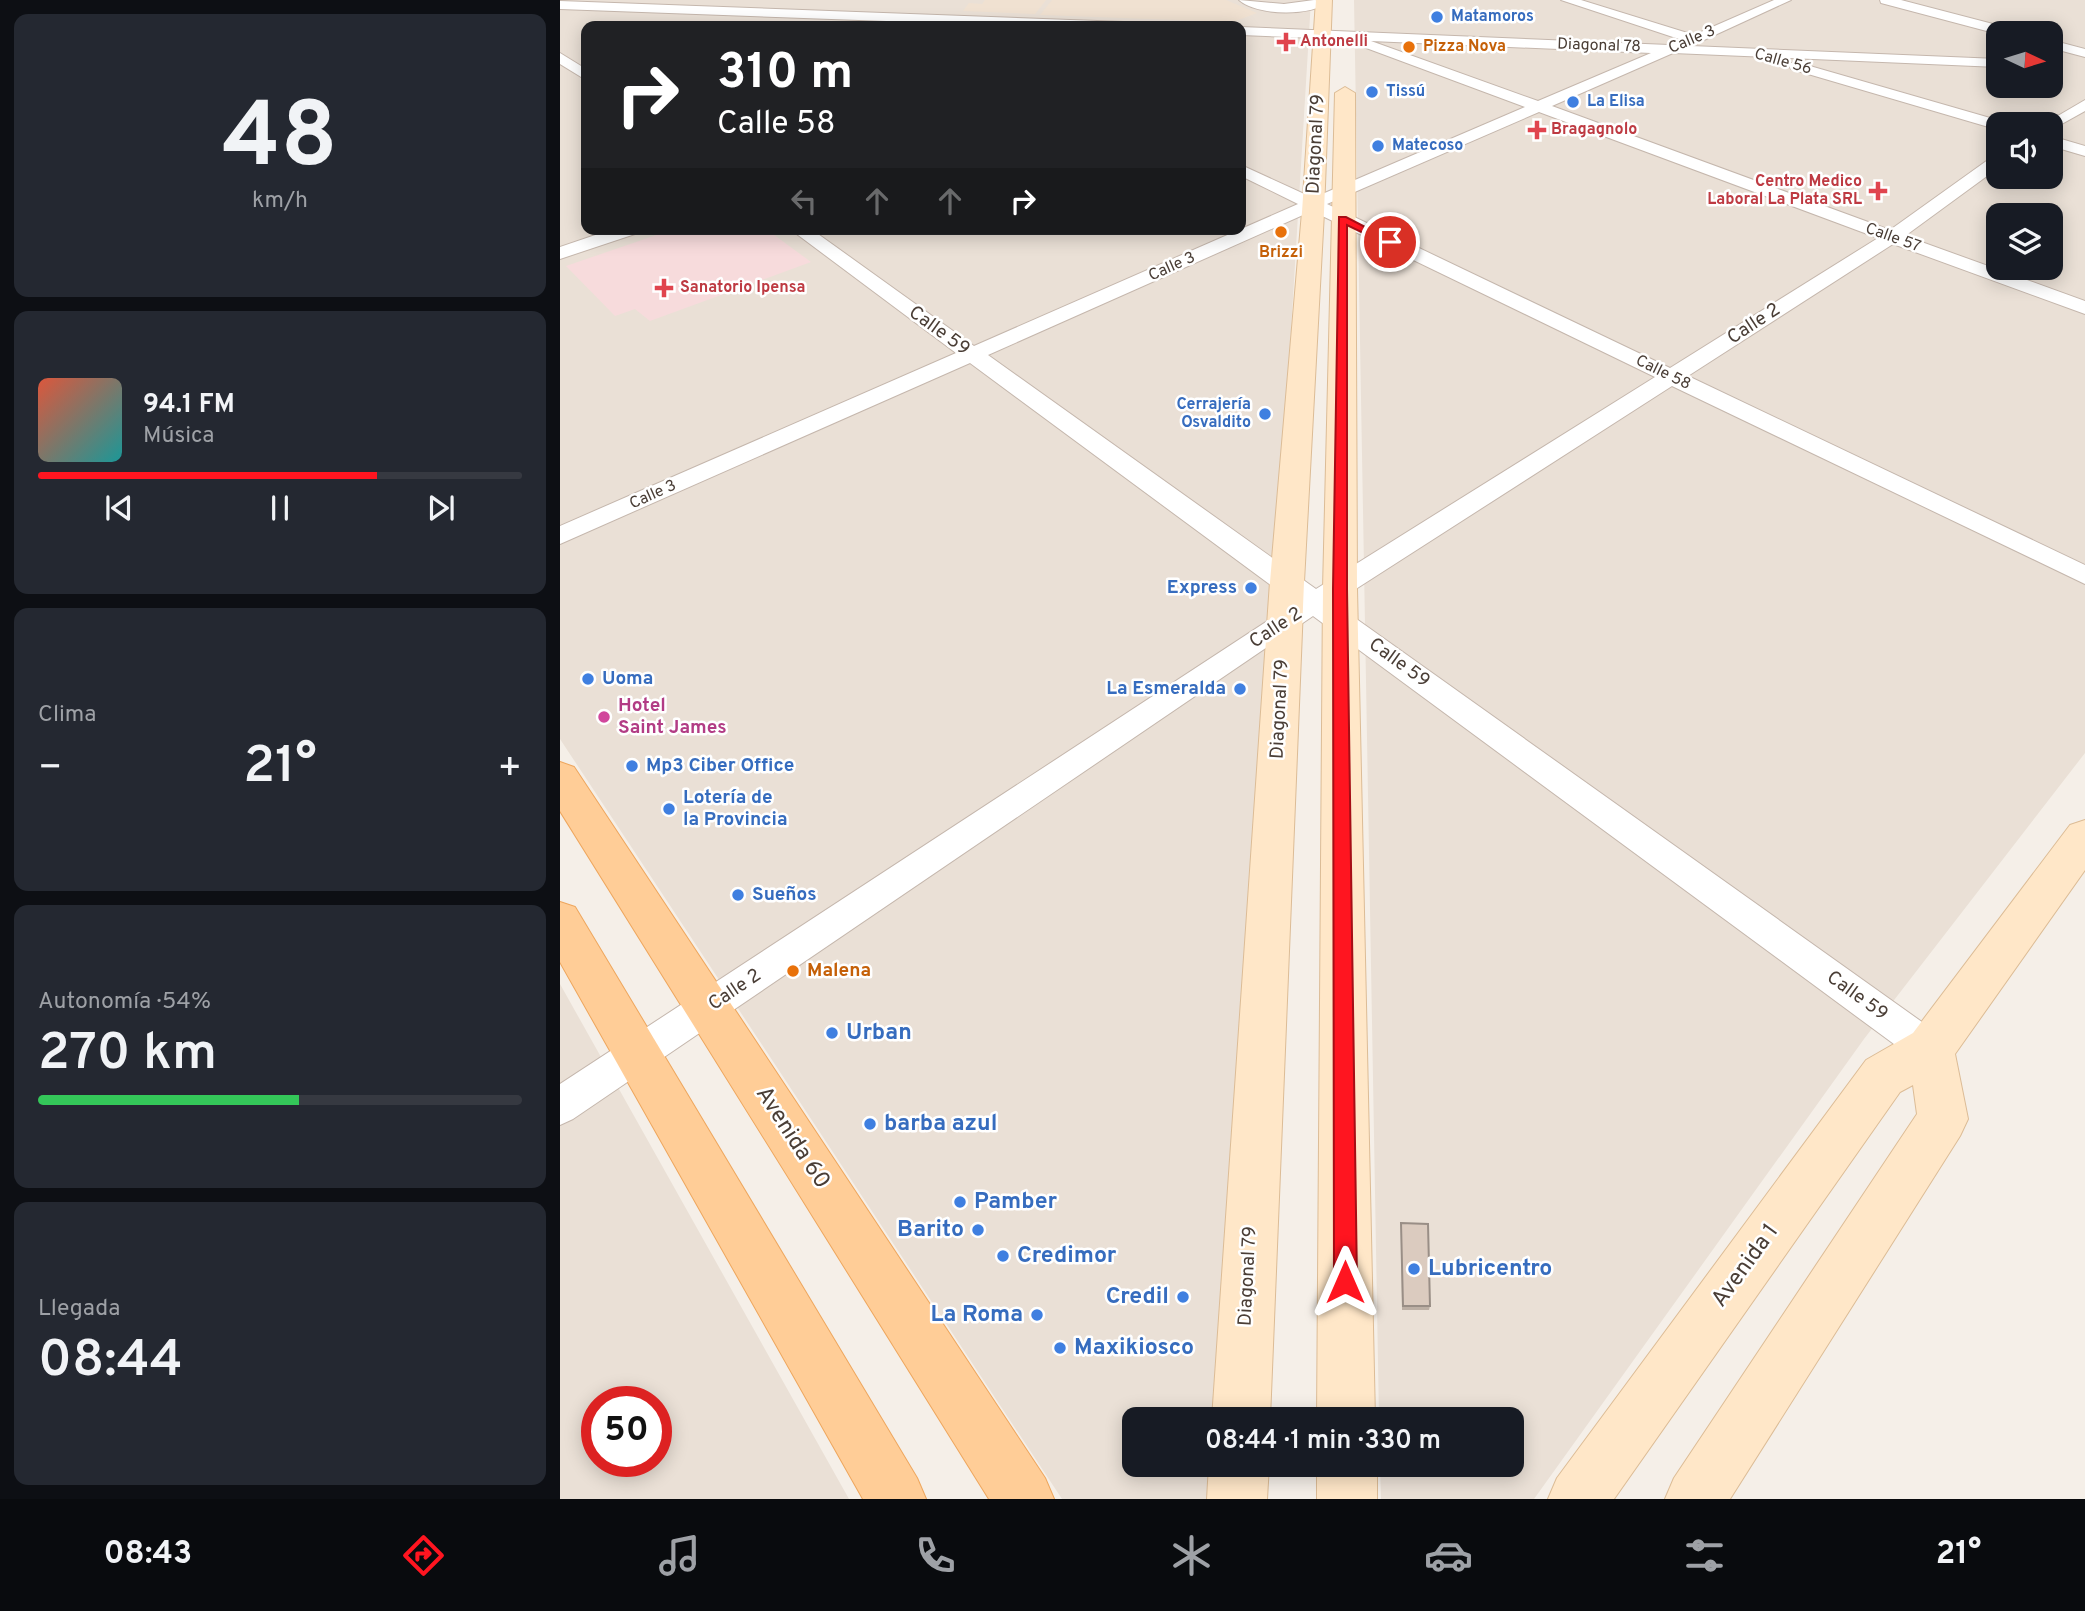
<!DOCTYPE html>
<html lang="es">
<meta charset="utf-8">
<style>
body{margin:0;font-family:Overpass,sans-serif;background:#242831;color:#f1f3f6;height:100vh;display:flex;flex-direction:column;font-size:26px;white-space:nowrap}
*{box-sizing:border-box;margin:0}
p{font-size:23px;color:#9ea1a6}
.icon{flex:none;width:38px;height:38px;fill:none;stroke:currentColor;stroke-width:2;stroke-linecap:round;stroke-linejoin:round}
.map{position:relative;flex:1;overflow:hidden}
.side{display:flex;flex-direction:column;gap:14px;padding:14px;background:#0d0f14;width:560px}
.side>*{flex:none}
.hud{position:absolute;left:21px;top:21px;width:665px;height:214px;border-radius:14px;box-shadow:0 4px 18px #0003;background:#202124;color:#fff;overflow:hidden}
.needle{width:46px;rotate:94deg}
.buttons{position:absolute;left:1426px;top:21px;display:grid;gap:14px}
.buttons a{display:grid;place-items:center;width:77px;height:77px;border-radius:14px;background:#171b24;box-shadow:0 4px 18px #0003;font-size:35px}
.speed{position:absolute;left:21px;top:1386px;display:flex;gap:14px;font-size:35px;font-weight:700;text-align:center}
.speed>*{display:grid;place-content:center;width:91px;height:91px;border-radius:50%;background:#171b24;box-shadow:0 4px 18px #0003;line-height:1}
.speed .limit{border:10px solid #d22;background:#fff;color:#111}
.pin{position:absolute;display:grid;place-items:center;width:60px;height:60px;color:#fff;margin:-30px;border:4px solid #fff;border-radius:50%;box-shadow:0 2px 7px #0007}
.me{position:absolute;width:77px;margin:-38px;rotate:0deg;stroke-linejoin:round;filter:drop-shadow(0 0 5px #0008)}
.turn{display:flex;align-items:center;gap:24px;height:147px;padding:0 21px;font-size:32px}
.turn .icon{width:91px;height:91px;stroke-width:2.5}
.turn b{display:block;font-size:49px;line-height:60px}
.lanes{display:flex;align-items:center;height:66px;padding:0 21px;background:#0003;justify-content:center;gap:35px;direction:ltr}
.lanes .off{opacity:.35}
.big{font-size:52px;font-weight:600;line-height:1.1}
.side .tile{flex:1;display:flex;flex-direction:column;justify-content:center;gap:10px;min-width:0;padding:0 24px;border-radius:14px;background:#242831}
.side .dial{align-items:center;gap:0}
.dial b{font-size:91px;line-height:1}
.song{display:flex;align-items:center;gap:21px}
.cover{width:84px;height:84px;border-radius:10px;background:linear-gradient(135deg,hsl(10 70% 55%),hsl(180 70% 35%))}
.played{height:7px;border-radius:4px;background:linear-gradient(90deg,#ff1520 70%,#363941 70%)}
.keys{display:flex;justify-content:space-around;direction:ltr}
.heat{display:flex;justify-content:space-between;align-items:center;font-size:38px;direction:ltr}
.charge{height:10px;border-radius:5px;background:linear-gradient(90deg,#34c759 54%,#363941 0)}
.trip{position:absolute;left:562px;top:1407px;width:402px;height:70px;border-radius:14px;background:#171b24;box-shadow:0 4px 18px #0003;font-weight:600;line-height:70px;text-align:center}
.dock{display:flex;height:112px;justify-content:space-around;align-items:center;background:#090b0e;color:#9ea1a6}
.dock .icon{width:49px;height:49px}
.dock .current{color:#ff1520}
.dock b{font-size:32px;color:#f1f3f6}
main{display:flex;flex:1;min-height:0}
.map>svg:first-child{display:block}
.residential{fill:#eae0d6;fill-rule:evenodd}
.education{fill:#f0e1d1}
.medical{fill:#f7dbdc}
.lines{fill:none;stroke-linecap:round;stroke-linejoin:round}
.minor-casing{stroke:#c5b7ad;stroke-width:2}
.secondary-casing{stroke:#dcbc96;stroke-width:2}
.primary-casing{stroke:#eea65d;stroke-width:2}
.minor{fill:#fff;fill-rule:evenodd}
.secondary{fill:#ffe7c8;fill-rule:evenodd}
.primary{fill:#ffcd97;fill-rule:evenodd}
.wall{fill:#bcafa4}
.building{fill:#dbcbbf;stroke:#998e86;stroke-width:2}
.route{fill:#ff1520;stroke:#a60e15;stroke-width:2}
.shop-dot{fill:#3f7fe0;stroke:#fff;stroke-width:2.5}
.health-dot{fill:#e0444e;stroke:#fff;stroke-width:2.5}
.food-dot{fill:#e8710a;stroke:#fff;stroke-width:2.5}
.hotel-dot{fill:#d1479c;stroke:#fff;stroke-width:2.5}
.labels{text-anchor:middle;dominant-baseline:central;stroke-width:5;stroke-linejoin:round;paint-order:stroke}
.far-shop-label{font-size:16px;font-weight:bold;fill:#366cbe;stroke:#fff;text-anchor:start}
.far-street-label{font-size:16px;fill:#4a3e36;stroke:#fff}
.far-health-label{font-size:16px;font-weight:bold;fill:#be3a42;stroke:#fff;text-anchor:start}
.far-food-label{font-size:16px;font-weight:bold;fill:#c56008;stroke:#fff;text-anchor:start}
.street-label{font-size:19px;fill:#4a3e36;stroke:#fff}
.shop-label{font-size:19px;font-weight:bold;fill:#366cbe;stroke:#fff;text-anchor:start}
.hotel-label{font-size:19px;font-weight:bold;fill:#b23c85;stroke:#fff;text-anchor:start}
.food-label{font-size:19px;font-weight:bold;fill:#c56008;stroke:#fff;text-anchor:start}
.near-shop-label{font-size:23px;font-weight:bold;fill:#366cbe;stroke:#fff;text-anchor:start}
.near-street-label{font-size:23px;fill:#4a3e36;stroke:#fff}
</style>
<main>
<section class="side">
<div class="tile dial"><b>48</b><p>km/h</p></div>
<div class="tile">
<div class="song"><i class="cover"></i><div><b>94.1 FM</b><p>Música</p></div></div>
<div class="played"></div>
<div class="keys"><svg class="icon" aria-label="previous" viewBox="0 0 24 24"><path d="M18 5L8 12l10 7zM5 5v14"/></svg><svg class="icon" aria-label="pause" viewBox="0 0 24 24"><path d="M8 5v14M16 5v14"/></svg><svg class="icon" aria-label="next" viewBox="0 0 24 24"><path d="M6 5l10 7-10 7zM19 5v14"/></svg></div>
</div>
<div class="tile"><p>Clima</p>
<div class="heat"><a>−</a><b class="big">21°</b><a>+</a></div>
</div>
<div class="tile"><p>Autonomía · 54%</p><b class="big">270 km</b><div class="charge"></div></div>
<div class="tile"><p>Llegada</p><b class="big">08:44</b></div>
</section>
<div class="map">
<svg width="1525" height="1499" viewBox="0 0 1525 1499">
<rect width="100%" height="100%" fill="#f5efe8"/>
<!-- residential -->
<g class="residential">
<path d="M0,0h751l-86,1419h-91v46h88l-2,34h-158l-502,-760zM26,26h655v203h-655z"/>
<path d="M794,0h731v753l-221,286 -330,460h-153l-1,-34h132v-46h-133zM1438,33h53v53h-53zM1438,124h53v53h-53zM1438,215h53v53h-53z"/>
<path d="M0,984l289,515h-289zM37,1402h59v59h-59z"/>
</g>
<!-- education -->
<g class="education">
<path d="M425,0h61l-11,14 -72,-3 6,-8 13,1z"/>
<path d="M492,0h174l31,13 -24,9 -193,-7z"/>
</g>
<!-- medical -->
<path class="medical" d="M114,229h92l45,33 -161,59 -15,-12 -20,7 -49,-50z"/>
<g class="lines">
<defs>
<g id="minor">
<path d="M679,0l45,4 30,-4 16,1c-18,16 -73,15 -91,-1z"/>
<path d="M1001,0h20l113,35 80,-35h17l-100,46 307,13v8l-325,-14 -121,53 338,124 102,-73 6,-1v12l-93,68 180,65v13l-192,-70 -205,132 397,189v19l-413,-198 -338,217 609,434 5,12 -5,12 -13,5 -13,-5 -604,-445 -740,503 -13,6v-41l735,-481 -325,-240 -410,181v-18l396,-173 -166,-124h21l163,117 324,-142 -57,-28v-11l72,33 212,-91 -183,-68 -101,-4v-8l428,18 13,-5zM811,41l280,12 -113,48zM979,112l339,126 -208,130 -343,-164zM752,211l343,166 -339,212 -328,-234z"/>
<path d="M1320,0h21l115,30 2,3 -20,1 -117,-31z"/>
<path d="M0,1l564,21 7,4h-108l-463,-17z"/>
<path d="M1491,40l34,9v8l-34,-9z"/>
<path d="M0,53l26,16v11l-26,-16z"/>
<path d="M1236,62l208,60 1,2h-7v6l-6,-2 -201,-59 -2,-3 2,-3z"/>
<path d="M1525,100v11l-34,19v-6h-7z"/>
<path d="M1491,136l34,10v10l-34,-10z"/>
<path d="M53,229h28l-3,4 -78,26v-12z"/>
</g>
<g id="secondary">
<path d="M756,0h16l-8,212 -20,370 -34,837h-58l58,-837 32,-370z"/>
<path d="M785,87l10,6 2,496 18,830h-58l6,-830 12,-496z"/>
<path d="M1525,820v50l-130,184 13,65 -8,17 -230,363h-65l9,-21 243,-364 -4,-29 -13,7 -286,407h-66l9,-21 309,-418 47,-27 157,-208z"/>
<path d="M649,1465h60l-2,34h-60z"/>
<rect x="757" y="1465" width="60" height="34"/>
</g>
<g id="primary">
<path d="M0,762l14,5 471,711 9,21h-65l-429,-688z"/>
<path d="M0,902l15,5 342,571 9,21h-63l-303,-537z"/>
</g>
</defs>
<!-- minor casing -->
<use href="#minor" class="minor-casing"/>
<!-- secondary casing -->
<use href="#secondary" class="secondary-casing"/>
<!-- primary casing -->
<use href="#primary" class="primary-casing"/>
<!-- minor -->
<use href="#minor" class="minor"/>
<!-- secondary -->
<use href="#secondary" class="secondary"/>
<!-- primary -->
<use href="#primary" class="primary"/>
</g>
<!-- wall -->
<path class="wall" d="M841,1223l29,83 -1,4h-27l-1,-82z"/>
<!-- building -->
<path class="building" d="M841,1223l27,1 2,82h-27z"/>
<!-- route -->
<path class="route" d="M779,217h7l48,25 -8,2 -39,-19v364l10,693 -4,7 -8,4 -7,-4 -4,-7 -1,-693z"/>
<!-- markers -->
<g class="shop-dot">
<circle cx="877" cy="17" r="7"/>
<circle cx="812" cy="92" r="7"/>
<circle cx="1013" cy="102" r="7"/>
<circle cx="818" cy="146" r="7"/>
<circle cx="705" cy="414" r="7"/>
<circle cx="691" cy="588" r="7"/>
<circle cx="28" cy="679" r="7"/>
<circle cx="680" cy="689" r="7"/>
<circle cx="72" cy="766" r="7"/>
<circle cx="109" cy="809" r="7"/>
<circle cx="178" cy="895" r="7"/>
<circle cx="272" cy="1033" r="7"/>
<circle cx="310" cy="1124" r="7"/>
<circle cx="400" cy="1202" r="7"/>
<circle cx="418" cy="1230" r="7"/>
<circle cx="443" cy="1256" r="7"/>
<circle cx="854" cy="1269" r="7"/>
<circle cx="623" cy="1297" r="7"/>
<circle cx="477" cy="1315" r="7"/>
<circle cx="500" cy="1348" r="7"/>
</g>
<g class="health-dot">
<path d="M722.5 31.5h7v7h7v7h-7v7h-7v-7h-7v-7h7z"/>
<path d="M973.5 119.5h7v7h7v7h-7v7h-7v-7h-7v-7h7z"/>
<path d="M1314.5 180.5h7v7h7v7h-7v7h-7v-7h-7v-7h7z"/>
<path d="M100.5 277.5h7v7h7v7h-7v7h-7v-7h-7v-7h7z"/>
</g>
<g class="food-dot">
<circle cx="849" cy="47" r="7"/>
<circle cx="721" cy="232" r="7"/>
<circle cx="233" cy="971" r="7"/>
</g>
<circle class="hotel-dot" cx="44" cy="717" r="7"/>
<g class="labels">
<!-- far-shop labels -->
<g class="far-shop-label">
<text x="891" y="17">Matamoros</text>
<text x="826" y="92">Tissú</text>
<text x="1027" y="102">La Elisa</text>
<text x="832" y="146">Matecoso</text>
<text x="691" y="405" text-anchor="end">Cerrajería<tspan x="691" dy="18">Osvaldito</tspan></text>
</g>
<!-- far-street labels -->
<g class="far-street-label">
<text transform="translate(1132 40) rotate(-23)">Calle 3</text>
<text transform="translate(1039 46) rotate(2)">Diagonal 78</text>
<text transform="translate(1223 62) rotate(16)">Calle 56</text>
<text transform="translate(1333 238) rotate(20)">Calle 57</text>
<text transform="translate(612 267) rotate(-24)">Calle 3</text>
<text transform="translate(1103 373) rotate(26)">Calle 58</text>
<text transform="translate(93 495) rotate(-24)">Calle 3</text>
</g>
<!-- far-health labels -->
<g class="far-health-label">
<text x="740" y="42">Antonelli</text>
<text x="991" y="130">Bragagnolo</text>
<text x="1302" y="182" text-anchor="end">Centro Medico<tspan x="1302" dy="18">Laboral La Plata SRL</tspan></text>
<text x="120" y="288">Sanatorio Ipensa</text>
</g>
<!-- far-food labels -->
<g class="far-food-label">
<text x="863" y="47">Pizza Nova</text>
<text x="721" y="253" text-anchor="middle">Brizzi</text>
</g>
<!-- street labels -->
<g class="street-label">
<text transform="translate(756 144) rotate(-87)">Diagonal 79</text>
<text transform="translate(1194 324) rotate(-33)">Calle 2</text>
<text transform="translate(379 331) rotate(36)">Calle 59</text>
<text transform="translate(716 628) rotate(-33)">Calle 2</text>
<text transform="translate(839 663) rotate(36)">Calle 59</text>
<text transform="translate(720 709) rotate(-87)">Diagonal 79</text>
<text transform="translate(175 990) rotate(-34)">Calle 2</text>
<text transform="translate(1297 996) rotate(36)">Calle 59</text>
<text transform="translate(688 1276) rotate(-87)">Diagonal 79</text>
</g>
<!-- shop labels -->
<g class="shop-label">
<text x="677" y="588" text-anchor="end">Express</text>
<text x="42" y="679">Uoma</text>
<text x="666" y="689" text-anchor="end">La Esmeralda</text>
<text x="86" y="766">Mp3 Ciber Office</text>
<text x="123" y="798">Lotería de<tspan x="123" dy="22">la Provincia</tspan></text>
<text x="192" y="895">Sueños</text>
</g>
<!-- hotel labels -->
<g class="hotel-label">
<text x="58" y="706">Hotel<tspan x="58" dy="22">Saint James</tspan></text>
</g>
<!-- food labels -->
<g class="food-label">
<text x="247" y="971">Malena</text>
</g>
<!-- near-shop labels -->
<g class="near-shop-label">
<text x="286" y="1033">Urban</text>
<text x="324" y="1124">barba azul</text>
<text x="414" y="1202">Pamber</text>
<text x="404" y="1230" text-anchor="end">Barito</text>
<text x="457" y="1256">Credimor</text>
<text x="868" y="1269">Lubricentro</text>
<text x="609" y="1297" text-anchor="end">Credil</text>
<text x="463" y="1315" text-anchor="end">La Roma</text>
<text x="514" y="1348">Maxikiosco</text>
</g>
<!-- near-street labels -->
<g class="near-street-label">
<text transform="translate(232 1138) rotate(57)">Avenida 60</text>
<text transform="translate(1186 1266) rotate(-54)">Avenida 1</text>
</g>
</g>
</svg>
<div class="buttons">
<a><svg class="needle" viewBox="-14 -14 28 28"><path d="M0-13l5 13h-10z" fill="#e53935"/><path d="M0 13l5-13h-10z" fill="#9ea1a6"/></svg></a>
<a><svg class="icon" aria-label="sound" viewBox="0 0 24 24"><path d="M4 9h4l5-4v14l-5-4H4zM17 9q2 3 0 6"/></svg></a>
<a><svg class="icon" aria-label="layers" viewBox="0 0 24 24"><path d="M12 4l9 5-9 5-9-5zM3 14l9 5 9-5"/></svg></a>
</div>
<div class="speed"><div class="limit">50</div></div>
<div class="pin" style="left:830px;top:242px;background:#d93025"><svg class="icon" aria-label="arrive" viewBox="0 0 24 24"><path d="M6 21V4h12l-3 4 3 4H6"/></svg></div>
<svg class="me" style="left:785px;top:1282px" viewBox="-20 -20 40 40"><path d="M0-17L14 15 0 8-14 15z" fill="#ff1520" stroke="#fff" stroke-width="4"/></svg>
<div class="trip">08:44 · 1 min · 330 m</div>
<div class="hud">
<div class="turn"><svg class="icon" aria-label="right" viewBox="0 0 24 24"><path d="M7 20v-9h11M14 6l5 5-5 5"/></svg><div><b>310 m</b>Calle 58</div></div>
<div class="lanes"><svg class="icon off" aria-label="left" viewBox="0 0 24 24"><path d="M17 20v-9H6M10 6l-5 5 5 5"/></svg><svg class="icon off" aria-label="ahead" viewBox="0 0 24 24"><path d="M12 20V5M6 11l6-6 6 6"/></svg><svg class="icon off" aria-label="ahead" viewBox="0 0 24 24"><path d="M12 20V5M6 11l6-6 6 6"/></svg><svg class="icon" aria-label="right" viewBox="0 0 24 24"><path d="M7 20v-9h11M14 6l5 5-5 5"/></svg></div>
</div>
</div>
</main>
<nav class="dock">
<b>08:43</b>
<svg class="icon current" aria-label="directions" viewBox="0 0 24 24"><path d="M12 3l9 9-9 9-9-9zM9 14v-3h6M13 9l2 2-2 2"/></svg>
<svg class="icon" aria-label="music" viewBox="0 0 24 24"><path d="M9 18V5l10-2v13"/><circle cx="6" cy="18" r="3"/><circle cx="16" cy="16" r="3"/></svg>
<svg class="icon" aria-label="phone" viewBox="0 0 24 24"><path d="M5 4h4l2 5-3 2q2 4 5 5l2-3 5 2v4C11 20 4 13 5 4z"/></svg>
<svg class="icon" aria-label="climate" viewBox="0 0 24 24"><path d="M12 3v18M4 7l16 10M4 17L20 7"/></svg>
<svg class="icon" aria-label="car" viewBox="0 0 24 24"><path d="M5 17H2v-5l4-1 3-4h7l3 4 3 1v5h-3M9 17h6M6 11h13"/><circle cx="7" cy="17" r="2"/><circle cx="17" cy="17" r="2"/></svg>
<svg class="icon" aria-label="filters" viewBox="0 0 24 24"><path d="M4 7h16M4 17h16"/><circle cx="9" cy="7" r="2"/><circle cx="15" cy="17" r="2"/></svg>
<b>21°</b>
</nav>
